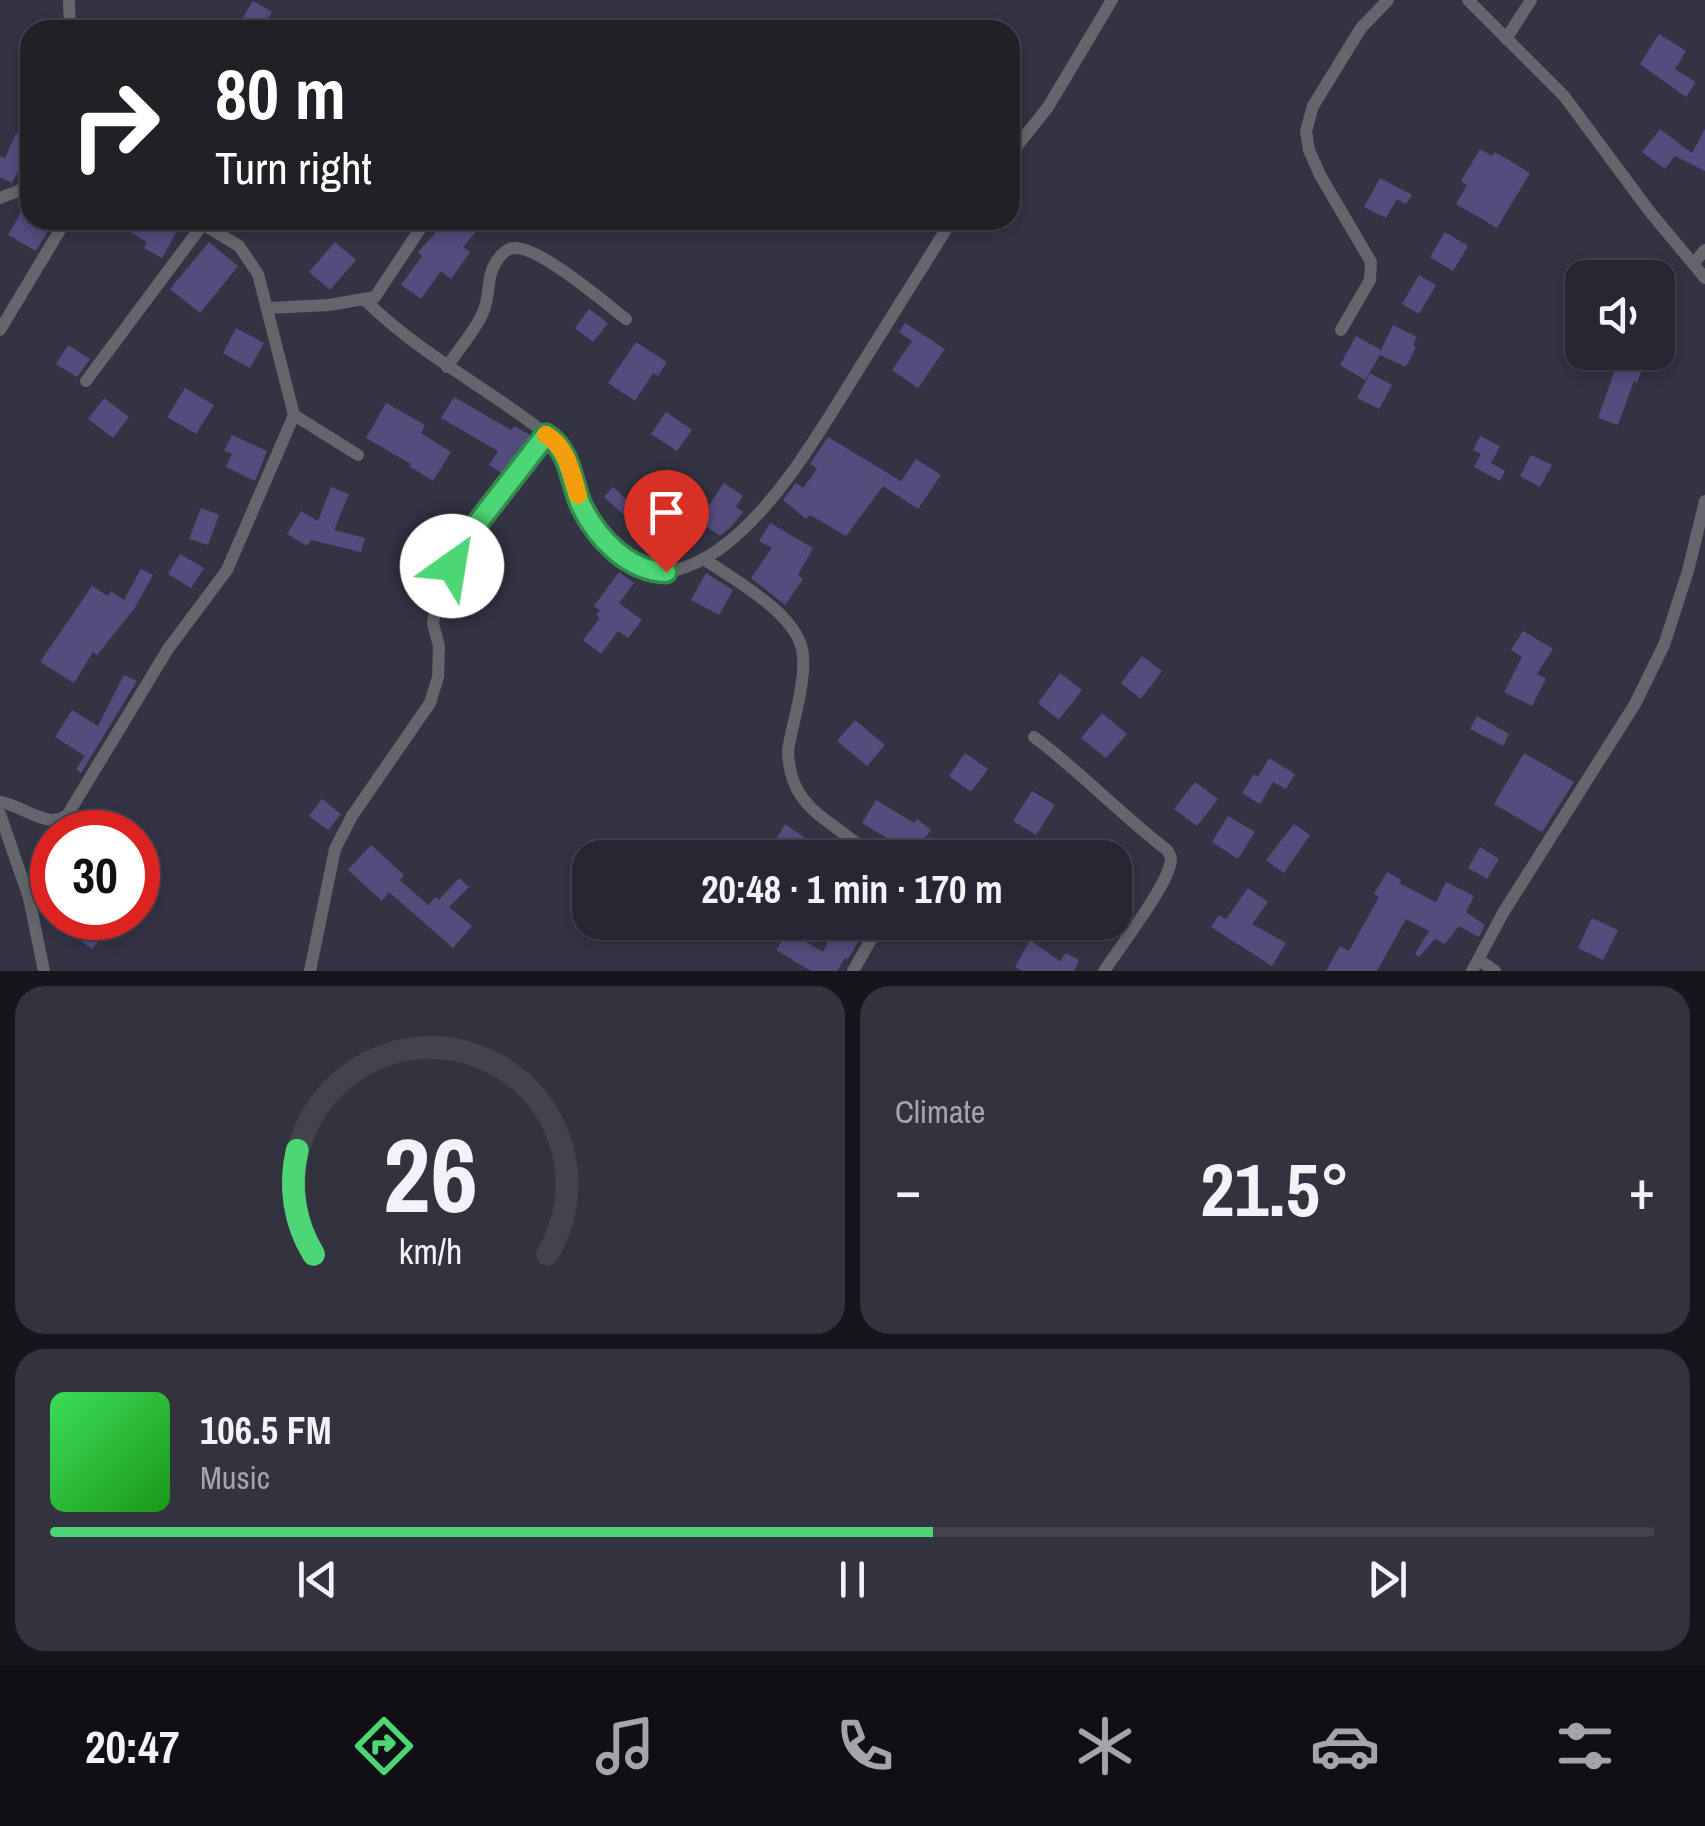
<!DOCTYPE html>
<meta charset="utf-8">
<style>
body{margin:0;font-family:"Archivo Narrow",sans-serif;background:#33323f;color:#f1f3f6;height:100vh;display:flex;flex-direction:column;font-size:38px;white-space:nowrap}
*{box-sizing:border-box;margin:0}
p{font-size:32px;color:#a4a5ac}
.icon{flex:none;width:55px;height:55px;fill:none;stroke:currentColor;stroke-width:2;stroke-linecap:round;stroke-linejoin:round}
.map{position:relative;height:971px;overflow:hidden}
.panel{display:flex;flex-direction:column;gap:15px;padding:15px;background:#15151c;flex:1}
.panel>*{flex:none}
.top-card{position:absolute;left:20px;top:20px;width:1000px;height:210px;border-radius:30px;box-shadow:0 5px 15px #0003,0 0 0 2px #43434e;background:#202124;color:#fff;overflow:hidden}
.buttons{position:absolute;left:1565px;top:260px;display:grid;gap:20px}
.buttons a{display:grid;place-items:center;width:110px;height:110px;border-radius:20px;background:#272633;box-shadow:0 5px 15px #0003,0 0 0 2px #43434e;font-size:50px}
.speed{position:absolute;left:30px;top:810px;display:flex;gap:20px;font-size:50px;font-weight:700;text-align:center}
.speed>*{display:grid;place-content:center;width:130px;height:130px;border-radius:50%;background:#272633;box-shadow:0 5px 15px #0003,0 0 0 2px #43434e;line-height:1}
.speed .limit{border:15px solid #d22;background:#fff;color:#111}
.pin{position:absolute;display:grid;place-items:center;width:85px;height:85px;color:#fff;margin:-102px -42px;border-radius:50% 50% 50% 0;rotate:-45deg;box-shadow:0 0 10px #0007}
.pin .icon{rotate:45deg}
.me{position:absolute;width:110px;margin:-55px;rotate:32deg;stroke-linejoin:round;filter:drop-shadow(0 0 8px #0008)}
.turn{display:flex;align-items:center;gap:35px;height:210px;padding:0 30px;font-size:45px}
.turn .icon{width:130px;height:130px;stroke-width:2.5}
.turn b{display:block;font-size:70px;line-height:85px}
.big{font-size:75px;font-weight:800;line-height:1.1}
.panel .card{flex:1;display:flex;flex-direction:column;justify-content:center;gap:15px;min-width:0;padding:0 35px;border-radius:30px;background:#33323f}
.panel .dial{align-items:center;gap:0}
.dial svg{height:260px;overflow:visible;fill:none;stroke:#43434e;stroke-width:7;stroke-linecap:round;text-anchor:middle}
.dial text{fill:#f1f3f6;stroke:none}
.song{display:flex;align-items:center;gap:30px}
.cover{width:120px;height:120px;border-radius:15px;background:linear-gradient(135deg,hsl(130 70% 55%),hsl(120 70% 35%))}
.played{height:10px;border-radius:5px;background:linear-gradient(90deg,#4dd676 55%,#43434e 55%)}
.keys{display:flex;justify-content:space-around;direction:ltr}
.heat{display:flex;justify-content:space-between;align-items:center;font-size:55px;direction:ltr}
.panel .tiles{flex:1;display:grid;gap:15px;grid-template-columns:1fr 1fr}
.card:last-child{grid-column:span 2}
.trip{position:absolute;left:572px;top:840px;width:560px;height:100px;border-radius:30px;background:#272633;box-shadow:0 5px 15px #0003,0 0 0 2px #43434e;font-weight:800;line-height:100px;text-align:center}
.tab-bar{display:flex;height:160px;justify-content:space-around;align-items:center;background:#100f14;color:#a4a5ac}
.tab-bar .icon{width:70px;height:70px}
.tab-bar .active{color:#4dd676}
.tab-bar b{font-size:45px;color:#f1f3f6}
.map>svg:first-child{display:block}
.building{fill:#534c7d}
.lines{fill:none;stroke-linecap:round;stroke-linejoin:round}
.street{stroke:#65656e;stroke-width:12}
.route-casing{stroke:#328b4d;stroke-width:25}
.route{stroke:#4dd676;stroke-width:18}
.slow{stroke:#f59e0b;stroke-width:18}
</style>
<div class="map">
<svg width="1705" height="971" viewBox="0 0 1705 971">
<rect width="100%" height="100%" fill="#343344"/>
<!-- building -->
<g class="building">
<path d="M253,1l19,11 -11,18h-26z"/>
<path d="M1659,34l27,17 -11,18 21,13 -10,15 -46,-33z"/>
<path d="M1660,129l32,24 13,-24v42l-30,-15 -10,13 -23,-17z"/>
<path d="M16,133l14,6v9l-18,35 -12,-6v-21l5,2z"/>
<path d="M1480,149l12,7 3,-4 35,21 -33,55 -41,-24 11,-19 -6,-4z"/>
<path d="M1380,178l32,17 -6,9 -9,-5 -11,19 -22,-11z"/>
<path d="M30,197v23h24l-18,31 -28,-16z"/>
<path d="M135,220h26l17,9 -16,29 -18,-10 3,-6 -19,-11z"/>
<path d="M447,220h39l-23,27 7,5 -19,27 -10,-8 -20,28 -20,-14 21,-29 -4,-4z"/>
<path d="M1445,232l23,14 -15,25 -23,-14z"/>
<path d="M209,242l29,24 -38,47 -30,-24z"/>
<path d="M335,242l21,18 -26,30 -21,-18z"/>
<path d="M1419,275l17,10 -17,29 -17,-10z"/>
<path d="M589,309l19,14 -15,19 -18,-14z"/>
<path d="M905,323l40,26 -27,39 -26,-18 20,-29 -13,-9z"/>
<path d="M1393,325l24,12 -4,8 3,2 -10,20 -26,-12 -15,25 -25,-15 16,-29 25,14z"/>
<path d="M236,328l28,15 -14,25 -27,-15z"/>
<path d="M636,342l31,20 -9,14 -5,-3 -18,28 -27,-18z"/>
<path d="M68,345l22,14 -13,18 -21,-13z"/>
<path d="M1599,352h40l-5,18 7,2 -4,11 -3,-2 -16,44 -20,-7 20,-57 -19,-6z"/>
<path d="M1370,373l22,12 -13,24 -22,-11z"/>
<path d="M185,388l29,17 -18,29 -29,-17z"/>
<path d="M454,397l57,33 3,-4 18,10 -29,38 -14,-9 9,-14 -57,-33z"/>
<path d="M104,398l25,19 -16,21 -25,-19z"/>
<path d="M386,403l39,22 -4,8 30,19 -18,29 -24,-15 2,-2 -45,-26z"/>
<path d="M666,412l26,18 -15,21 -26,-17z"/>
<path d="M232,435l35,16 -12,30 -29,-14 6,-13 -8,-3z"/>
<path d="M1480,436l20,10 -9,17 14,8 -5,10 -26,-14 7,-13 -8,-4z"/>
<path d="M828,437l73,44 15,-22 25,16 -23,34 -35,-23 -37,50 -36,-21 -4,4 -23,-19 13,-17 7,5 14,-19 -7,-5z"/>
<path d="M1531,455l21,10 -12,22 -20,-11z"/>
<path d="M649,481l28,21 -16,20 -14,-11 -10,16 -33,-30 9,-10 18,17z"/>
<path d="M724,483l19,13 -7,11 7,5 -12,15 -11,9 -14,-10 -4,5 -17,-11 15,-21 9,6z"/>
<path d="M331,487l18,7 -15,36 31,8 -4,14 -50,-12 -4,6 -20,-12 14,-23 17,10z"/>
<path d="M201,508l18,7 -11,30 -19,-6z"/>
<path d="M770,523l43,25 -15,27 5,4 -18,26 -34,-27 21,-30 -13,-7z"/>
<path d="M180,554l24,14 -13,20 -23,-14z"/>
<path d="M141,569l12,6 -19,34 -37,46 -4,-3 -19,31 -34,-21 52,-76 16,10 3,-5 13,9z"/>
<path d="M619,572l15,11 -15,20 23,17 -14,18 -10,-7 -17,23 -18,-14 17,-22 -4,-3 4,-5 -6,-4z"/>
<path d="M706,573l27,17 -14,25 -28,-15z"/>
<path d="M1523,631l30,18 -16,25 9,5 -14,27 -28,-14 18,-35 -11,-7z"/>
<path d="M1142,656l20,15 -21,28 -20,-16z"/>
<path d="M1060,673l22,17 -23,30 -21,-17z"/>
<path d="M124,675l13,6 -56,92 -5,-4 9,-13 -30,-19 17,-27 26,16z"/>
<path d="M1102,713l25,21 -21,24 -25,-20z"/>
<path d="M1477,716l32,18 -6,12 -33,-17z"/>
<path d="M855,720l30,25 -18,21 -30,-25z"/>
<path d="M965,753l23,16 -17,23 -22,-16z"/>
<path d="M1524,753l50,29 -32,50 -48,-28z"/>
<path d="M1269,758l26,16 -9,15 -13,-7 -13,22 -18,-11 12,-19 4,3z"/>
<path d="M1195,782l23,17 -21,27 -23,-17z"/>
<path d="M1032,791l23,14 -19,30 -23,-14z"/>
<path d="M322,799l19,15 -13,16 -19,-14z"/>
<path d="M876,800l38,23 3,-4 14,11 -18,24 -51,-31z"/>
<path d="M1228,816l27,16 -17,27 -26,-17z"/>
<path d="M785,824l22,15 -14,19h-28z"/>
<path d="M1294,824l16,11 -26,38 -18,-13z"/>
<path d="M371,845l33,30 -4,5 28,25 7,-8 4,3 20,-22 10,9 -20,20 23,19 -19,22 -64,-56 -7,9 -34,-31z"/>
<path d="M1480,847l19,12 -12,20 -19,-11z"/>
<path d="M1387,872l14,8 -2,3 37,19 10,-20 28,14 -8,16 19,13 -6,12 -20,-11 -14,18 -10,-5 -16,18 -4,-3 14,-23 -23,-12 -29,52h-51l14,-25 9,5 30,-54 -5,-3z"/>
<path d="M1248,888l20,14 -16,22 34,19 -14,23 -61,-39 8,-12 7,4z"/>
<path d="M89,918h16l8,5 -21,26 -18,-13z"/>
<path d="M1592,918l26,12 -15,30 -25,-12z"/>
<path d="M837,923l25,12 -14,24 -3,-1 -8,13h-26l-35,-21 12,-19 35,21z"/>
<path d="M1030,940l30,21 6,-8 13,7 -5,11h-52l-7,-4z"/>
</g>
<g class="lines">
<!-- street -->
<g class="street">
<path d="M69,0l1,30"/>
<path d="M1468,0l96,96 86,116 55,66"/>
<path d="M1506,39l25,-39"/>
<path d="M1010,155l38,-48 64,-107"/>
<path d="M0,198l21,-8 9,-16"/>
<path d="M196,220l43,26 19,28 36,141 64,40"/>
<path d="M1694,263l11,-13"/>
<path d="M366,301c57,56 128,90 189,140 17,13 17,43 26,62 11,25 36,55 61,66 27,11 64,-9 84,-25 49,-38 89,-104 121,-156 35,-56 70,-112 105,-168"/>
<path d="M268,308l61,-3 46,-8 51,-77"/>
<path d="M0,330l66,-110"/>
<path d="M1341,330l29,-50 1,-18 -51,-87 -11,-25 -3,-19 7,-25 48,-78 27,-28"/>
<path d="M447,367c12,-19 31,-39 38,-60 5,-16 2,-31 11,-45 4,-6 11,-14 18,-14 25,-2 91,55 112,71"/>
<path d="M86,381l117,-157"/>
<path d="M704,559c31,22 97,56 99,97 2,30 -10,65 -15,94 1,63 47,69 85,108"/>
<path d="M1034,737c47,35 86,77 133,113 4,7 5,7 3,15 -6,25 -50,82 -66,106"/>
<path d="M0,802c25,4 49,29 68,12l100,-165 59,-79 67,-155"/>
<path d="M0,814l29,84 15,73"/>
<path d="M1479,960l16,11"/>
<path d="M310,971l25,-122 17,-33 78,-113 8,-26 1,-31 -6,-22 5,-35 43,-70 65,-84"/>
<path d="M853,971l28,-49"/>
<path d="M1472,971l31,-58 132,-209 29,-59 24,-74 17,-70"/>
</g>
</g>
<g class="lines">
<defs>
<path id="route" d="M452,566l28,-46 66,-85c25,16 24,44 35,70 16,33 47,66 85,67"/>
</defs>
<!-- route casing -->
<use href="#route" class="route-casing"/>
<!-- route -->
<use href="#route" class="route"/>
<!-- slow -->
<path class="slow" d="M546,435c21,12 25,37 32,60"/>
</g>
</svg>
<div class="buttons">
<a><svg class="icon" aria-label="sound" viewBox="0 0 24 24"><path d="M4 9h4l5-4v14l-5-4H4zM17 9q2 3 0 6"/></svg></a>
</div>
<div class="speed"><div class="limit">30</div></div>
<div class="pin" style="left:666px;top:572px;background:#d93025"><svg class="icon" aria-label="arrive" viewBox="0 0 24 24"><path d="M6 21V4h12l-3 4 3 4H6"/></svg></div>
<svg class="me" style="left:452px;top:566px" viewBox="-20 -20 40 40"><circle r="19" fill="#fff"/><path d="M0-13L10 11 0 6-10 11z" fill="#4dd676"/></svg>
<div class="trip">20:48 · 1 min · 170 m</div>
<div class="top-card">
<div class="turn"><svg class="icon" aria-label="right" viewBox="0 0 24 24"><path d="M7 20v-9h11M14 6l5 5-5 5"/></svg><div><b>80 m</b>Turn right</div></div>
</div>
</div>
<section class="panel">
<div class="tiles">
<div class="card dial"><svg viewBox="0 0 100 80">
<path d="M14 69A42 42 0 1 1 86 69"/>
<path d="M14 69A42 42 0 0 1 9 37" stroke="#4dd676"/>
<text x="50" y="56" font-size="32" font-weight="700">26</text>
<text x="50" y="72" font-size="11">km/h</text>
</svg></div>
<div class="card"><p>Climate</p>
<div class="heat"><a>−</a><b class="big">21.5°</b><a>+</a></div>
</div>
<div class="card">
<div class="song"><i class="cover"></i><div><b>106.5 FM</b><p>Music</p></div></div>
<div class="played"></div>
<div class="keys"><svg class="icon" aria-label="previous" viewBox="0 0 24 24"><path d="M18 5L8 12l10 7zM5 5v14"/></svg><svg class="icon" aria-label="pause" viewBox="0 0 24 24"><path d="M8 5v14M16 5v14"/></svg><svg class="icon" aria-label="next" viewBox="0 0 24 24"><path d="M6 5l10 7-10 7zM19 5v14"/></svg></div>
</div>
</div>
</section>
<nav class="tab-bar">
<b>20:47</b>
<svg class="icon active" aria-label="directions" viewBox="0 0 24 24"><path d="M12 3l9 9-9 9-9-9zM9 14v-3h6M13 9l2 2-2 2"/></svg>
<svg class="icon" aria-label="music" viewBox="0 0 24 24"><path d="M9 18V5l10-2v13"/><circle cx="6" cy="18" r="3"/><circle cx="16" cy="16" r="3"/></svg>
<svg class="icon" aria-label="phone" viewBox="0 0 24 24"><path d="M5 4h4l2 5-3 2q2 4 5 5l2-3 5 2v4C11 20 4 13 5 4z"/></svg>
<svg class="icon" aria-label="climate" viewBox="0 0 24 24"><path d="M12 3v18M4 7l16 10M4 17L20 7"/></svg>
<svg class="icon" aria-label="car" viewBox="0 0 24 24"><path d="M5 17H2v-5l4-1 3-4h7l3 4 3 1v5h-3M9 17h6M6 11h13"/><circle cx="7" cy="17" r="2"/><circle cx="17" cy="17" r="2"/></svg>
<svg class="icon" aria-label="filters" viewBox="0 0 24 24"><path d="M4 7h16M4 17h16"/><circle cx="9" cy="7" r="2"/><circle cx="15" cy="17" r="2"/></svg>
</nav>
